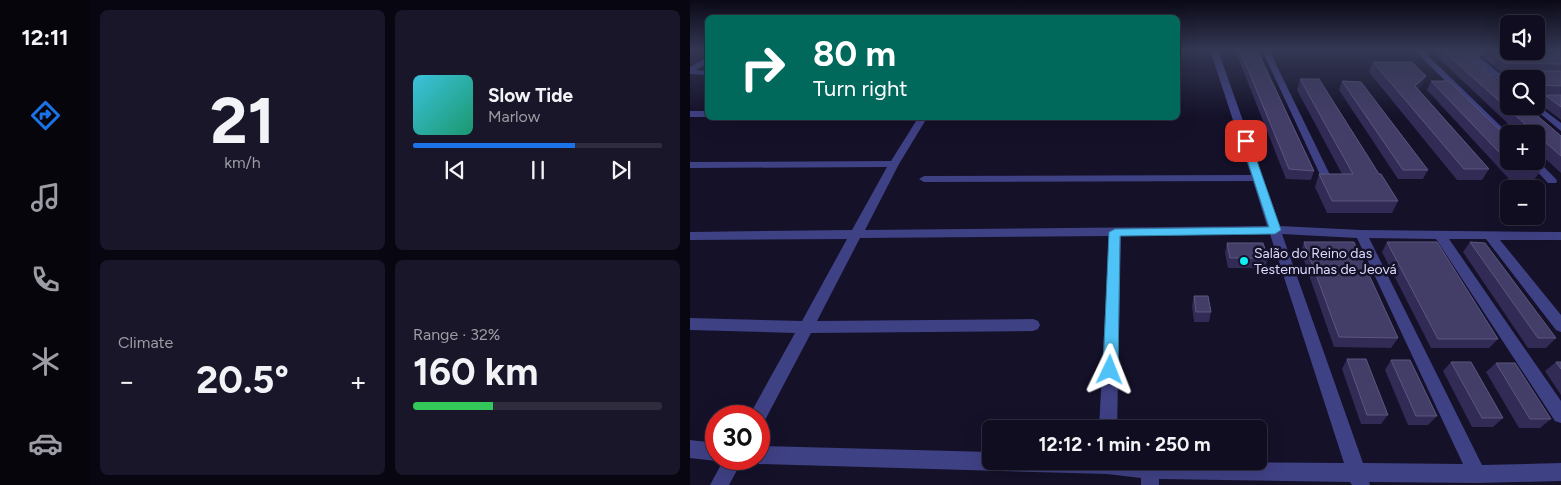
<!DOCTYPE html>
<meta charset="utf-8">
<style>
body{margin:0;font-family:Figtree,sans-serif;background:#181628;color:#f1f3f6;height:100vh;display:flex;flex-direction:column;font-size:19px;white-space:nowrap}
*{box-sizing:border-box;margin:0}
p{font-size:16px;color:#9b9ca4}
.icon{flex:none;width:28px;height:28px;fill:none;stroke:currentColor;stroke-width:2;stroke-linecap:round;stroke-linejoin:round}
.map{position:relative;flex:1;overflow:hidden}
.details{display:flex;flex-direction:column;gap:10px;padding:10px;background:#080711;width:600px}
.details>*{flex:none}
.top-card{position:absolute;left:15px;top:15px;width:475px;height:105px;border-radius:8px;box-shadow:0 5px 20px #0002,0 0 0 1px #2f2d3d;background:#00695c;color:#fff;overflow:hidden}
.tools{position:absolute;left:810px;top:15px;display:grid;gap:10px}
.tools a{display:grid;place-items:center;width:45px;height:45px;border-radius:8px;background:#0f0d1f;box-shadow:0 5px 20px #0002,0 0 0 1px #2f2d3d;font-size:25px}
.speed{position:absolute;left:15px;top:405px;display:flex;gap:10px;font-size:25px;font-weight:700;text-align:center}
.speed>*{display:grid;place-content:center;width:65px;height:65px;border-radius:50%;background:#0f0d1f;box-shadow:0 5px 20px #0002,0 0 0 1px #2f2d3d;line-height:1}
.speed .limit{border:8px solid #d22;background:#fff;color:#111}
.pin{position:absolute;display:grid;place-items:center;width:42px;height:42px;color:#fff;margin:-21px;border-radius:10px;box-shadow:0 2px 8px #0006}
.me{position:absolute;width:55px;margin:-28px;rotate:2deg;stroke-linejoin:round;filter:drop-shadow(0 0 4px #0008)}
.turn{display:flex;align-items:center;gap:18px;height:105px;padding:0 25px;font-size:22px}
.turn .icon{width:65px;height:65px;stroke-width:2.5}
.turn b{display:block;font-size:35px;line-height:42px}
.big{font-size:38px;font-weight:700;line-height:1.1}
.details .widget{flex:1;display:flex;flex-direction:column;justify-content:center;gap:8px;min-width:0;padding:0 18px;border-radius:8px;background:#181628}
.details .dial{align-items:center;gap:0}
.dial b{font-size:65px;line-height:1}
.song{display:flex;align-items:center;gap:15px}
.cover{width:60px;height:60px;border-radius:8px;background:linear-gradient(135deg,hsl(190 70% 55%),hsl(160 70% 35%))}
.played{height:5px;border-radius:2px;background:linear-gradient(90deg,#1a73e8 65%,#2f2d3d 65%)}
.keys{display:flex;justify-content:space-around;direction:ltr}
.heat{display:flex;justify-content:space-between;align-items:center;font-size:28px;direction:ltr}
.charge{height:8px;border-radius:4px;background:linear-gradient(90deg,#34c759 32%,#2f2d3d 0)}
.details .tiles{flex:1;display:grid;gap:10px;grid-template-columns:repeat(2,1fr)}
.trip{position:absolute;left:292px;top:420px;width:285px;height:50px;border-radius:8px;background:#0f0d1f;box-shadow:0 5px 20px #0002,0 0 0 1px #2f2d3d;font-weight:700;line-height:50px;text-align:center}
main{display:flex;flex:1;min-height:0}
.tabs{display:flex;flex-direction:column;width:90px;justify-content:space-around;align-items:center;background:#06050c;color:#9b9ca4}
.tabs .icon{width:35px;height:35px}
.tabs .on{color:#1a73e8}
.tabs b{font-size:22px;color:#f1f3f6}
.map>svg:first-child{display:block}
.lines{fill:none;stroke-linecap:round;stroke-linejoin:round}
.street{fill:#3f4185;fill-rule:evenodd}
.wall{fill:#312b56}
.shaded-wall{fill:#1e193c}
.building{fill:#433e68;stroke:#5b577f}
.route{fill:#4fc3f7;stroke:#337fa1}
.poi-dot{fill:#10eef4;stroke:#141129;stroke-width:2}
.labels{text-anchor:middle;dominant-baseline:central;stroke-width:5;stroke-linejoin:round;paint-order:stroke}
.poi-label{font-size:14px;fill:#dcdbfd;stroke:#141129;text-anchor:start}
</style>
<main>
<nav class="tabs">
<b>12:11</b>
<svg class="icon on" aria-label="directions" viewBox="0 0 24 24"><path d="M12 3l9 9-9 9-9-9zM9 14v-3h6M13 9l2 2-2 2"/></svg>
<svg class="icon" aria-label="music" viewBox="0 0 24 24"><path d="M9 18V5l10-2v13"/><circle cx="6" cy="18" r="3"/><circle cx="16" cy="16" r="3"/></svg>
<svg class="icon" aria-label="phone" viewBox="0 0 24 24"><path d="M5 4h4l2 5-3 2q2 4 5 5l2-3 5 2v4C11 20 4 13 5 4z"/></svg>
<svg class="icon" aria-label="climate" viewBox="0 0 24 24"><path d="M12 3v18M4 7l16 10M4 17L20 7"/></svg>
<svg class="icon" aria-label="car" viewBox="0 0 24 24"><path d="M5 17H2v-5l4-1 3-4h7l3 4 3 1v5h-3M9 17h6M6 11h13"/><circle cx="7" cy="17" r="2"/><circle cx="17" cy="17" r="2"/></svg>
</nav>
<section class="details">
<div class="tiles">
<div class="widget dial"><b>21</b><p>km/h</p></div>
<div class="widget">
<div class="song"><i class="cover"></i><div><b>Slow Tide</b><p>Marlow</p></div></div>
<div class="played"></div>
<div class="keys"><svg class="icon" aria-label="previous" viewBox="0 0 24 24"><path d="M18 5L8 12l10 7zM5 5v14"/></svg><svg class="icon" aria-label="pause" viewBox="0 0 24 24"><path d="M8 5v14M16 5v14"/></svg><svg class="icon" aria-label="next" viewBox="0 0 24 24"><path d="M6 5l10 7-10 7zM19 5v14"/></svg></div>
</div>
<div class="widget"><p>Climate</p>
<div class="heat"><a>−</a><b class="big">20.5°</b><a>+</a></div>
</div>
<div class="widget"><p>Range · 32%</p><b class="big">160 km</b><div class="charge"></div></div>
</div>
</section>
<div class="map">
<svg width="871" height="485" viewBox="0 0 871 485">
<rect width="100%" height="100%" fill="#141129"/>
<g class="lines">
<!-- street -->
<g class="street">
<path d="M520,50h8l62,176 81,4 200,2v8h-61l61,75v17l-5,-2 -70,-91h-37l112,162v22l-6,-2 -119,-182 -67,-1 113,227 79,-2v18l-84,2 -108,-1 1,3h-18l-2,-3 -191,-3v6h-18v-7l-34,-4 -348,-10 -6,-3 -2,-2h8v-13l232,6v9l353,2 -74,-229 -149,2 -4,193h-18l10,-193 -249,2 -43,83 216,-2 5,2 2,4 -2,4 -5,2 -222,2 -47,89 -5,2v-8h-10l46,-83 -105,-3v-12l112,3 45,-82 -157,1v-8l162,-2 35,-63 -197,1v-6l201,-1 27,-43h9l-28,46 -34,66 402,-4 -14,-45 -329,1 -5,-3 5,-3 327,-1zM592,234l75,4 106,226 -100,-1z"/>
<path d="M572,50h7l63,129 -1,2h-8l-1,-2z"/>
<path d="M724,50h8l87,84v8l-3,-1z"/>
<path d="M775,50l41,2 1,2 -4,2h-25l21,17 62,1v4h-56l4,3v6h-3l-39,-31 -3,-4z"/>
<path d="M18,57v6l-12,7 12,1v4l-18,-1v-7z"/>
<path d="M846,104l25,19v8l-30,-25h5z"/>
<rect x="0" y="111" width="18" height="6"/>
<path d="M846,159l20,20 1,2 -1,2h-8l-21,-22h9z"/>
<path d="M0,440l26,3v16h6l-6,2 -26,-3z"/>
<path d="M34,459h19l-14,26h-19z"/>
</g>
</g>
<!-- wall -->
<g class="wall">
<path d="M545,50h22l57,121 -3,9 -25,-1z"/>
<path d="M740,50h30l101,86v37l-25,-23v-16h-17z"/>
<path d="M797,50h74v45l-24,-1 -1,2v-17h-25l4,-7 -15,-1 -17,-13z"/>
<path d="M683,62l53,14 -4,10 -4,3 71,80 -7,11h-25l-88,-108z"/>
<path d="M610,79l79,95 19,27 -6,12h-65l-12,-26 4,-13h23l-45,-84z"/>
<path d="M652,81l86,89 -5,9h-25l-59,-89z"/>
<path d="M741,81l110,89 -7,10h-24l-83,-90z"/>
<path d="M855,95h16v25l-21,-16z"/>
<path d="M614,242l94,96 -7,10 -57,-1 -33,-95z"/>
<path d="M697,242l111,97 -9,9h-58l-49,-96z"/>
<path d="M780,242l86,96 -10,10h-18l-65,-96z"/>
<path d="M537,243l41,15 -3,10h-37l-3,-15z"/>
<path d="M504,296l17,16 -2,10h-15l-2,-16z"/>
<path d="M657,359l41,56 -7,9h-20l-19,-55z"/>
<path d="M701,360l46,56 -9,9h-20l-23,-55z"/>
<path d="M761,362l52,56 -10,9h-21l-29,-56z"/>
<path d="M866,362h5v33l-16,-24z"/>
<path d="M806,363l55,56 -11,9h-21l-33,-56z"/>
</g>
<!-- shaded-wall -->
<path class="shaded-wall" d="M736,76l-4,10 -12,10 5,-10z"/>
<!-- building -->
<g class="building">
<path d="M550,50h17l57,121 -25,-2z"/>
<path d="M752,50h18l49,41v15h17l35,30v20z"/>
<path d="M799,50h20v1l52,-1v14l-57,-1z"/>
<path d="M683,62h39l14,14 -11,10 74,83h-25z"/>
<path d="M825,71h46v15l-19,-1 -2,5 -4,-2v-9h-11z"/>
<path d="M610,79h19l60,95h2l17,27h-66l-13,-27h34z"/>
<path d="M652,81l19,1 67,88h-25z"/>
<path d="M741,81h18l60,58v22h23l9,9h-25z"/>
<path d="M855,95h16v12z"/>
<path d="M614,242h50l44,96 -59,-1z"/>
<path d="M697,242h50l61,97h-60z"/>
<path d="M780,242l15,1 71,95h-18z"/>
<path d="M537,243h36l5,15h-38z"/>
<path d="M504,296h14l3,16h-15z"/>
<path d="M657,359h19l22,56h-21z"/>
<path d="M701,360h19l27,56h-21z"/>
<path d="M761,362h20l32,56h-21z"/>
<path d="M866,362h5v7z"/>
<path d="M806,363h19l36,56h-21z"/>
</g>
<!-- sky -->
<linearGradient id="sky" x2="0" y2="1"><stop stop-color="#0b0917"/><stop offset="0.42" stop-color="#343854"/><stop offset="1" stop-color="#343854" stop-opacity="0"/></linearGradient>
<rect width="871" height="118" fill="url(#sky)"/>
<!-- route -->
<path class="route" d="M553,139h6l1,2 31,89 -6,4 -155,2 -2,134 -3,4 -5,2 -5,-2 -2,-4 6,-138 6,-3 154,-2 -28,-86z"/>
<!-- markers -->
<circle class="poi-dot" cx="554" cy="261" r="5"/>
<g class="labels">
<!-- poi labels -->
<g class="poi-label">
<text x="564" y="253">Salão do Reino das<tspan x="564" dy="16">Testemunhas de Jeová</tspan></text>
</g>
</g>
</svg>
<div class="tools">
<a><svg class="icon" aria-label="sound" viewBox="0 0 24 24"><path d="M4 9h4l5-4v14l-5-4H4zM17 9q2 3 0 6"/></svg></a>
<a><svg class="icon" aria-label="search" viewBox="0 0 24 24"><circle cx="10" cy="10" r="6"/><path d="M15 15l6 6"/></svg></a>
<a>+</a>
<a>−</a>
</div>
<div class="speed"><div class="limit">30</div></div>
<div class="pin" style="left:556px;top:141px;background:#d93025"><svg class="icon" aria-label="arrive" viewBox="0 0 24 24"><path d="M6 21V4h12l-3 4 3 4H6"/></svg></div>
<svg class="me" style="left:420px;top:370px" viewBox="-20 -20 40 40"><path d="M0-17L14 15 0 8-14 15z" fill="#4fc3f7" stroke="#fff" stroke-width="4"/></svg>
<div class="trip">12:12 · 1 min · 250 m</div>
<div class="top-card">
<div class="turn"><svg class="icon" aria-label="right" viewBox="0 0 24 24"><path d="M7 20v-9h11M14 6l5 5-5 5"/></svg><div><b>80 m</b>Turn right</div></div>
</div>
</div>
</main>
